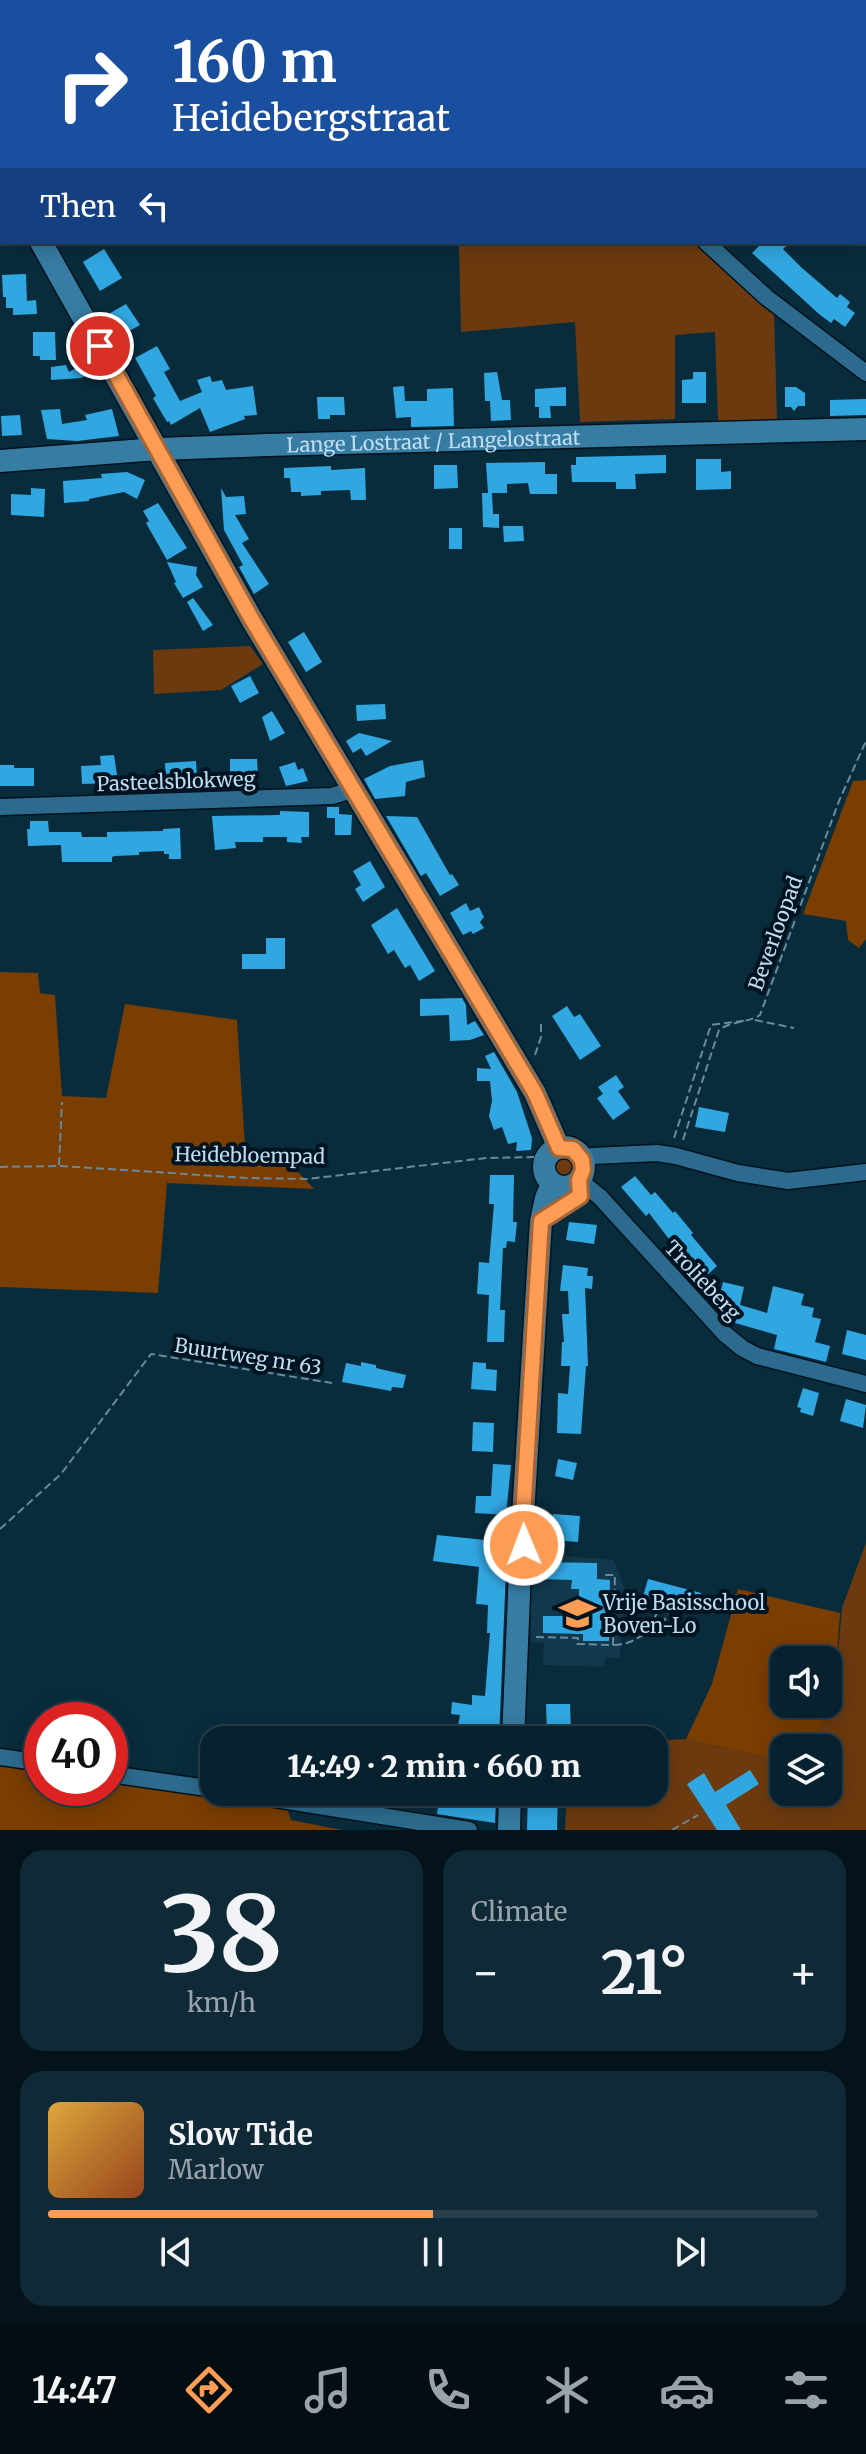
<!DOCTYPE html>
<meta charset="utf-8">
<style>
body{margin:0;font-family:Merriweather,serif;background:#102936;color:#f1f3f6;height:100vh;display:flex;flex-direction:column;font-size:30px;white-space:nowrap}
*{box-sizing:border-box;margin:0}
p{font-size:26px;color:#98a3aa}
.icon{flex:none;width:44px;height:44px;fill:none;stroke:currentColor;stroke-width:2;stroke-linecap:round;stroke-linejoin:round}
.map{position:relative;height:1830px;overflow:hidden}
.drawer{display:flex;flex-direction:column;gap:20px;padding:20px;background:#041219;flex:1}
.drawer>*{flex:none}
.hud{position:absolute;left:0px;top:0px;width:866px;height:244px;box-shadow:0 4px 20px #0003,0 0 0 2px #283e4a;background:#1a4fa0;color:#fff;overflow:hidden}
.buttons{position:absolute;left:770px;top:1646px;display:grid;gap:16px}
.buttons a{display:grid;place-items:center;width:72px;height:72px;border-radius:16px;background:#07212e;box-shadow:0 4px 20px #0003,0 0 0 2px #283e4a;font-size:40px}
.speed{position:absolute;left:24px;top:1702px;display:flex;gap:16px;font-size:40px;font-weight:700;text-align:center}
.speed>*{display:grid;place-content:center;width:104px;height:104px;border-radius:50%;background:#07212e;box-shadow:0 4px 20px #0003,0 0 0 2px #283e4a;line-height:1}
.speed .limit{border:12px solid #d22;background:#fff;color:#111}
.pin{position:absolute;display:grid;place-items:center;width:68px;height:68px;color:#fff;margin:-34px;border:4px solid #fff;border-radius:50%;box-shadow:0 2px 8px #0007}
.me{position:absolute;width:88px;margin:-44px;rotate:359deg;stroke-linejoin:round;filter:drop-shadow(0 0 6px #0008)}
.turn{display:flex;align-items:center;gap:28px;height:168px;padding:0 40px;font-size:36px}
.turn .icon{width:104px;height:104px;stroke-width:2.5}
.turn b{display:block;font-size:56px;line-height:68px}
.then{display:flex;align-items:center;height:76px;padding:0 40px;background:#0003;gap:16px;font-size:30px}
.big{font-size:60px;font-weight:800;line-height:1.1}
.drawer .tile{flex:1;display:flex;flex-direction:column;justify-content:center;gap:12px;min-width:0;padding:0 28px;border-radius:24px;background:#102936}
.drawer .dial{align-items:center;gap:0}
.dial b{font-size:104px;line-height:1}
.song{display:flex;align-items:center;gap:24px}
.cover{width:96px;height:96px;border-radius:12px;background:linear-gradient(135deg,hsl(40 70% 55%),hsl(20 70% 35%))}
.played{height:8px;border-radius:4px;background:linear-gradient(90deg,#fd9c55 50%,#283e4a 50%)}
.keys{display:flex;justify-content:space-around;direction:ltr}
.heat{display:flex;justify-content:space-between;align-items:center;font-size:44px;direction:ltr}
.drawer .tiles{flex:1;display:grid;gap:20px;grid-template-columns:1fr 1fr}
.tile:last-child{grid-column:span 2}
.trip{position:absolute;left:200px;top:1726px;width:468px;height:80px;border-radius:24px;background:#07212e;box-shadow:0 4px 20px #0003,0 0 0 2px #283e4a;font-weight:800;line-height:80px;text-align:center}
.dock{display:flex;height:128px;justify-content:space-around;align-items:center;background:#030d12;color:#98a3aa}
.dock .icon{width:56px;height:56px}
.dock .on{color:#fd9c55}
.dock b{font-size:36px;color:#f1f3f6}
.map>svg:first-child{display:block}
.built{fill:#11384c}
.green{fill:#6d3a0f}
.forest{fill:#7a3d02;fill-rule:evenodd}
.building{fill:#31a7e1}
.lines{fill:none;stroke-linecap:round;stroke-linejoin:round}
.lane-casing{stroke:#02131d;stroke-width:11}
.street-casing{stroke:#02131d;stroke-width:19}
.secondary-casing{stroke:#02131d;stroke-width:25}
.path{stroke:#69899c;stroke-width:2;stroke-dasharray:8 4;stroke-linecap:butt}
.lane{stroke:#2c6b8d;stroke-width:8}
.street{stroke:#2c6b8d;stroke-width:16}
.secondary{stroke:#377ca2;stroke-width:22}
.route-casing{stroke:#a46537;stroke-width:20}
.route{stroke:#fd9c55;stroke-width:14}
.labels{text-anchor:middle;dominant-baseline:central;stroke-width:8;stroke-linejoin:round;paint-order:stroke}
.street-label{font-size:20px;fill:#bfddf1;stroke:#001320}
.poi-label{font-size:20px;fill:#bfddf1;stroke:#001320;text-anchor:start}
</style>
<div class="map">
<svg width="866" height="1830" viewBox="0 0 866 1830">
<rect width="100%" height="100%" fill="#092c3d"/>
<!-- built -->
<path class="built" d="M530,1553l84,7 10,27 -4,71 -15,-1 -1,10 -61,-2 1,-22 -13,-1z"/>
<!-- green -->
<g class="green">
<path d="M0,0h600v2h-598v88l-2,1z"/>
<path d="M459,242h242l73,70 3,110 -59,-1 -3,-89 -40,3v84l-95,3 -5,-100 -114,10z"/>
<path d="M250,646l13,18 -42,26 -67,4 -1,-44z"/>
<circle cx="564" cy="1167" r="14"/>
<path d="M866,1543v287h-301l2,-38h87v-51l32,-2 98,23v30h44v-44h-20l25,-39 9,-101z"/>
</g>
<!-- forest -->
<g class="forest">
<path d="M866,780v159l-7,9 -11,-8 -2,-19 -43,-7 50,-133z"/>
<path d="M0,972l38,1 2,20 15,2 7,101 44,2 19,-94 112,16 8,127 37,8 32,34 -147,-6 -9,110 -158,-6z"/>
<path d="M738,1589l102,24 -7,96 -25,39h-24v14l-98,-23 26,-55zM784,1660h44v44h-44z"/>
<path d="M0,1765l42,6v17h68v-7l176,25 5,14 51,10h-342z"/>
</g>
<!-- building -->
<g class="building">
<path d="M763,242h27l-7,7 19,19 35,30 3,-4 10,8 -3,5 8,6 -10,14 -11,-8 -3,4 -12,-9 -67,-61z"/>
<path d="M104,249l18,29 -22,13 -17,-29z"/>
<path d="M26,274l1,27 9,-1 1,14 -24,1v-7h-7v-11h-3l-1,-22z"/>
<path d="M126,304l14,21 -23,13 -12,-22z"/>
<path d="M33,332h22l1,28h-16v-4h-7z"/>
<path d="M157,346l13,23 -6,3 16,29 22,-9 -5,-12 13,-4 2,6 10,-2 4,10 27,-4 4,29 -13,1 1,3 -35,13 -10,-24 -29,17 -2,-4 -2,1 -14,-24 3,-2 -21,-38z"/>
<path d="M90,360l7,11 -16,7 -30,2v-13l15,-2 3,7z"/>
<path d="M497,372l5,28h8l1,20 -20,1 -1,-20h-5l-1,-28z"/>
<path d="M693,372h13v31h-24v-23l11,-1z"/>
<path d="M404,386l1,15h22v-12l26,-1 1,38 -43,1v-10l-15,1 -3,-31z"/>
<path d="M566,387v19h-16l1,12h-12v-11h-4v-18z"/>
<path d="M785,387h11l9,6v13h-7l-4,5 -3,-4h-6z"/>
<path d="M317,397h27l1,18h-15v4h-12z"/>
<path d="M866,399v16l-36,1v-16z"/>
<path d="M60,409l2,15 25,-4 -2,-5 27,-6 7,27 -42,5 -30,-2 -6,-29z"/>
<path d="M20,415l2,20 -20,1 -1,-20z"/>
<path d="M666,455v18l-31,1 1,15h-20v-7h-44l-1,-17h5v-8z"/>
<path d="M696,459h25v13l10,-1v18l-35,1z"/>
<path d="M545,462v12h12v20h-27l-2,-11 -21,1v9h-19l-2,-30z"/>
<path d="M434,465h23l1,23 -24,1z"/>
<path d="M331,466v4l34,-2 1,32h-15l-1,-10 -29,1v4l-20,1v-4h-10l-1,-14h-6v-10z"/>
<path d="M127,472l18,8 -8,19 -13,-7 -35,7v2l-25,2 -1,-22 39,-3 -1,-4z"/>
<path d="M31,488l14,1 -1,28 -33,-2v-21l20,1z"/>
<path d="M221,488l5,9 18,-1 2,18 -11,1 14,24 -7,4 27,41 -15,10 -15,-27 4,-2 -19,-35z"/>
<path d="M482,493h10l1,21h6v14l-16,-1z"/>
<path d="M158,503l29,45 -20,12 -21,-37 3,-2 -6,-10z"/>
<path d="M503,526h20l1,15 -20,1z"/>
<rect x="449" y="528" width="13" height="21"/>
<path d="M167,562l30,5 -1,8 7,12 -20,11 -9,-15 2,-1z"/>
<path d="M193,598l20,27 -10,6 -16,-29z"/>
<path d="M304,632l18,30 -16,10 -18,-30z"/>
<path d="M250,676l9,17 -19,10 -9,-17z"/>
<path d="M385,704l1,15 -29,2 -1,-16z"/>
<path d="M272,711l13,22 -15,8 -8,-24z"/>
<path d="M359,733l33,8 -26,15 -5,-8 -8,5 -7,-12z"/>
<path d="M114,755l3,20 -5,1v7l-30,1 -1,-18 20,-1 -1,-9z"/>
<path d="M230,759h27l1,18 -28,2z"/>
<path d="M423,760l2,17 -19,5 -1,14 -30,3 -11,-20 26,-13z"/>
<path d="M196,761l1,17 -21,1 1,3h-11l-1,-19z"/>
<path d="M295,762l3,8 5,-2 5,13 -22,5 -7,-19z"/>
<path d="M0,765h14v3h20v18h-34z"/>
<path d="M327,807h12v7l13,1 -1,20h-16v-17h-8z"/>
<path d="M280,811l29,1v25h-8l1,6 -15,-1v-5h-24v5h-28l1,6 -21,2 -3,-34 68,-1z"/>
<path d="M386,816l31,1 33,58 2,-1 7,11 -19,11 -14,-23 -5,3z"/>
<path d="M30,821h18l1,11h32l1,5h25v-5l56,-1v-2l17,-1 1,31h-12v-5h-5v-3l-25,1v3l-24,1 -3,1v5h-50l-1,-17 -33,1 -1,-17h3z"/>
<path d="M370,861l15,26 -22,15 -8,-13 6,-4 -8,-14z"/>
<path d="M466,903l4,8 9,-4 5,10 -4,5 4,6 -11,6 -2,-3 -8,4 -13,-22z"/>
<path d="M397,908l38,63 -16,10 -9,-16 -5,3 -11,-18 -6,4 -17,-29z"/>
<path d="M266,938h19v31h-43v-15h24z"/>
<path d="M462,998l4,7 1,20 8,-4 9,14 -14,5 -20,1 -1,-26 -29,1v-17z"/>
<path d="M567,1006l7,11 6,-3 21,32 -21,14 -28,-44z"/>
<path d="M494,1052l23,40 15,46 -1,12 -15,1 1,-9 -9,2 -6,-17 -8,3 -5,-14 3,-15 -2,-20h-13v-13l14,1 -6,-13z"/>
<path d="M616,1075l8,12 -6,4 12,17 -17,12 -16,-22 6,-4 -5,-7z"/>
<path d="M699,1107l30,6 -4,19 -30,-5z"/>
<path d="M490,1175h24l-1,47h4l-2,20 -8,-1 -1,7h-3l-3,62h5l-1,32h-17l2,-47 -12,-1 2,-32 10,1 5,-59h-5z"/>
<path d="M635,1176l16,19 4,-3 18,21 2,-2 18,22 -2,2 26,31 -13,12h-5l-50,-65 -3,3 -25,-29z"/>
<path d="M569,1222l28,3 -3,19 -28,-4z"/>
<path d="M563,1265l25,3 -1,8h6l-1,13 -7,-1 3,78h-2l-5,68 -24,-1 1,-40 10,1 2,-28h-9l1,-24h2l-2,-28h7l-1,-23h-8z"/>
<path d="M723,1282l21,5 -4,18 27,8 6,-27 31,8 -3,11 13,3 -2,9 9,2 -6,23 15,4 -4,16 -52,-13 3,-14 -42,-12 4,-13 -14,-3 3,-11 -8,-2z"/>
<path d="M847,1330l19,5v25l-24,-6z"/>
<path d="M361,1362l15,3v3l30,7 -3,13 -11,-1 -1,4 -49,-9 4,-19 15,3z"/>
<path d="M473,1362l13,1v6l11,1 -1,21 -25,-2z"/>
<path d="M803,1388l16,5 -6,23 -13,-4 1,-4 -4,-1z"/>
<path d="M846,1399l20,6 -3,23 -23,-7z"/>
<path d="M473,1422l21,1 -1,29 -21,-1z"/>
<path d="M558,1459l19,4 -4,17 -18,-4z"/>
<path d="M493,1464l18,1 -5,50 -31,-2 1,-17h15z"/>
<path d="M553,1514l27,2 -2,26 -26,-2z"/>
<path d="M497,1525l11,1 2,20 -4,23 -7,171h-15v-9l-26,-5 2,-11 -9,-1 1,-12 20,3v-10l13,1 5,-63h-3l1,-28 -12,-1 3,-37 -46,-6 4,-26 58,6z"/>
<path d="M540,1562l57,1v16l13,1 -1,61h-26v-7l-40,-1v-17h36v-27h-8l1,-9 -33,-1z"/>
<path d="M648,1579l53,14 -5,19 -54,-12z"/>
<path d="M546,1704h24l1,29 -24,1z"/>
<path d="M750,1770l9,14 -33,21 15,25h-24l-30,-46 17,-11 11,19z"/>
<path d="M528,1792h30l-1,38h-30z"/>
<path d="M471,1797l25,3 -1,23 -58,-9 2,-14 31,4z"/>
</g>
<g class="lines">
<defs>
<path id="lane" d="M548,1216l32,-20 -1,-13"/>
<g id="street">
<path d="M864,49l2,-1"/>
<path d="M706,242l60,55 100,76"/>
<path d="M0,807l332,-11 20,-6"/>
<path d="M582,1160l10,-4 65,-3 19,3 62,17 50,8 78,-9"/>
<path d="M579,1180l21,17 125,137 17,14 15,8 109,28"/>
<path d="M0,1757l42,6"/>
<path d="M110,1774l104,15"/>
<path d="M231,1792l238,38"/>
</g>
<g id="secondary">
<path d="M0,160l2,5"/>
<path d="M41,242l210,376 284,475 24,55"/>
<path id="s1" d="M0,461l158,-12 109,-4 599,-16"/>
<circle cx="564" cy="1167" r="20"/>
<path d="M513,1740l7,-170c5,-12 6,-26 2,-38l19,-311 5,-23 6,-14"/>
<path d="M509,1830l1,-38"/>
</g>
</defs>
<!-- lane casing -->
<use href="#lane" class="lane-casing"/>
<!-- street casing -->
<use href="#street" class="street-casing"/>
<!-- secondary casing -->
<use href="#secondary" class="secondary-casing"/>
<!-- path -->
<g class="path">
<path d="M604,0v2"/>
<path d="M755,1020l39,8"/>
<path d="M535,1055l6,-18v-15"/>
<path d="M674,1138l37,-113 38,-5"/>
<path d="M683,1140l36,-110c12,-9 28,-7 41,-15l79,-214 27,-60"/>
<path d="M59,1165l3,-63"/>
<path d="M0,1167l59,-1 190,12 58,1 179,-21 55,-1"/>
<path d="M0,1529l61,-55 90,-120 181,29"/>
<path d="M536,1637l42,1 -1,6 36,1 2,-70h-13"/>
<path d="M641,1637l23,-15 6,-15"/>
<path d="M614,1645c26,-1 38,-17 46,-40"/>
<path d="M672,1830l26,-15"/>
</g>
<!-- lane -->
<use href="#lane" class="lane"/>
<!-- street -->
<use href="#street" class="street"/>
<!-- secondary -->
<use href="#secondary" class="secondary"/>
</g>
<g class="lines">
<defs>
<path id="route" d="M100,346l151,272 284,475 24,55 14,1 9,11 1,10 -4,10 1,16 -39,25 -19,311 2,13"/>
</defs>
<!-- route casing -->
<use href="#route" class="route-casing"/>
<!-- route -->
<use href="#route" class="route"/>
</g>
<!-- icons -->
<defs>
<symbol id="school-bare" viewBox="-9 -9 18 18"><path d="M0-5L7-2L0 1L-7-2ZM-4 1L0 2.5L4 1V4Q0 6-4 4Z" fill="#fd9c55" stroke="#001320" stroke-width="2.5" paint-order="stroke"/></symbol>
</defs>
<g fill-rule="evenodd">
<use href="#school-bare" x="552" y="1588" width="51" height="51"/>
</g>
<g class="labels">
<!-- street labels -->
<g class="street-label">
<text stroke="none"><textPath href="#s1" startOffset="434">Lange Lostraat / Langelostraat</textPath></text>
<text transform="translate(176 781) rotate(-2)">Pasteelsblokweg</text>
<text transform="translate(775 933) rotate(-70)">Beverloopad</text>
<text transform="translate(250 1155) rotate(1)">Heidebloempad</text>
<text transform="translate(703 1280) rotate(47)">Trolieberg</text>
<text transform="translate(248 1356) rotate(9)">Buurtweg nr 63</text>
</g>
<!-- poi labels -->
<g class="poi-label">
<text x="603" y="1602">Vrije Basisschool<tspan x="603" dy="23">Boven-Lo</tspan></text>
</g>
</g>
</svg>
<div class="buttons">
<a><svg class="icon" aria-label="sound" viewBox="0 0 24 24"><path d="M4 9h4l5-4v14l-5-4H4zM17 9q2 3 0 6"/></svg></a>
<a><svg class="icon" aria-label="layers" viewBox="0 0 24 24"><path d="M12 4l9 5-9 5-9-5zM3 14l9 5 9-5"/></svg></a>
</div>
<div class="speed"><div class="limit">40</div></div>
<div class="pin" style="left:100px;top:346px;background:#d93025"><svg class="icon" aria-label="arrive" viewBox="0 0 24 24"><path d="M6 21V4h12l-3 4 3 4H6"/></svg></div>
<svg class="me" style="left:524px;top:1545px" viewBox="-20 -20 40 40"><circle r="17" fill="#fd9c55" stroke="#fff" stroke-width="3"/><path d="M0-11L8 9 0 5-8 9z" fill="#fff"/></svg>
<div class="trip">14:49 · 2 min · 660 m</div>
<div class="hud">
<div class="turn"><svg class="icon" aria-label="right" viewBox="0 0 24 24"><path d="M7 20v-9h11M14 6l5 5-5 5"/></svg><div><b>160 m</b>Heidebergstraat</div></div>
<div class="then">Then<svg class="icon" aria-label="left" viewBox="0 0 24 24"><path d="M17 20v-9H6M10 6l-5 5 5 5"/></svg></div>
</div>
</div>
<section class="drawer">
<div class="tiles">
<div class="tile dial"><b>38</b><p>km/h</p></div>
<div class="tile"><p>Climate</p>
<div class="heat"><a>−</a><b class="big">21°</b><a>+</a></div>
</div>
<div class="tile">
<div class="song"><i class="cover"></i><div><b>Slow Tide</b><p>Marlow</p></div></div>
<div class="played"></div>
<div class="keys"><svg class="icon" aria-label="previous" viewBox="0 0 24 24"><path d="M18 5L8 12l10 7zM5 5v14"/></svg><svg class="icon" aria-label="pause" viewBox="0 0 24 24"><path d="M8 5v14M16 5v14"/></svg><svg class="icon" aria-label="next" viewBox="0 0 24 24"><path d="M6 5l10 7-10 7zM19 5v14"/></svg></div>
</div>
</div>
</section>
<nav class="dock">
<b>14:47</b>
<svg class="icon on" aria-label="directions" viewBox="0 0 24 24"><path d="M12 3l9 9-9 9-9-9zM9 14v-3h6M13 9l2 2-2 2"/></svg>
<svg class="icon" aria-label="music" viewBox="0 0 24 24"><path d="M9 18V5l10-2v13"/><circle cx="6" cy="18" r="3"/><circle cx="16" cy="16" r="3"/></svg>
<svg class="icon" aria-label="phone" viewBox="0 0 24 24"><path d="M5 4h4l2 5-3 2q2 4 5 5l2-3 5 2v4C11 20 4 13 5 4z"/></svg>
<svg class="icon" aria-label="climate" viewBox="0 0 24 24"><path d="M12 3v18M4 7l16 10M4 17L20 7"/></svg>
<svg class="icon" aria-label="car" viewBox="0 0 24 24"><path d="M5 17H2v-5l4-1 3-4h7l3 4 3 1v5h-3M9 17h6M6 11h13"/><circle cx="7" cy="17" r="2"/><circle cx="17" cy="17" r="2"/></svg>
<svg class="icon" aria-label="filters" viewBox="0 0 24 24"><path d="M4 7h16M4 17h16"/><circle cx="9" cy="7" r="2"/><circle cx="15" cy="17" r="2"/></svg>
</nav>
